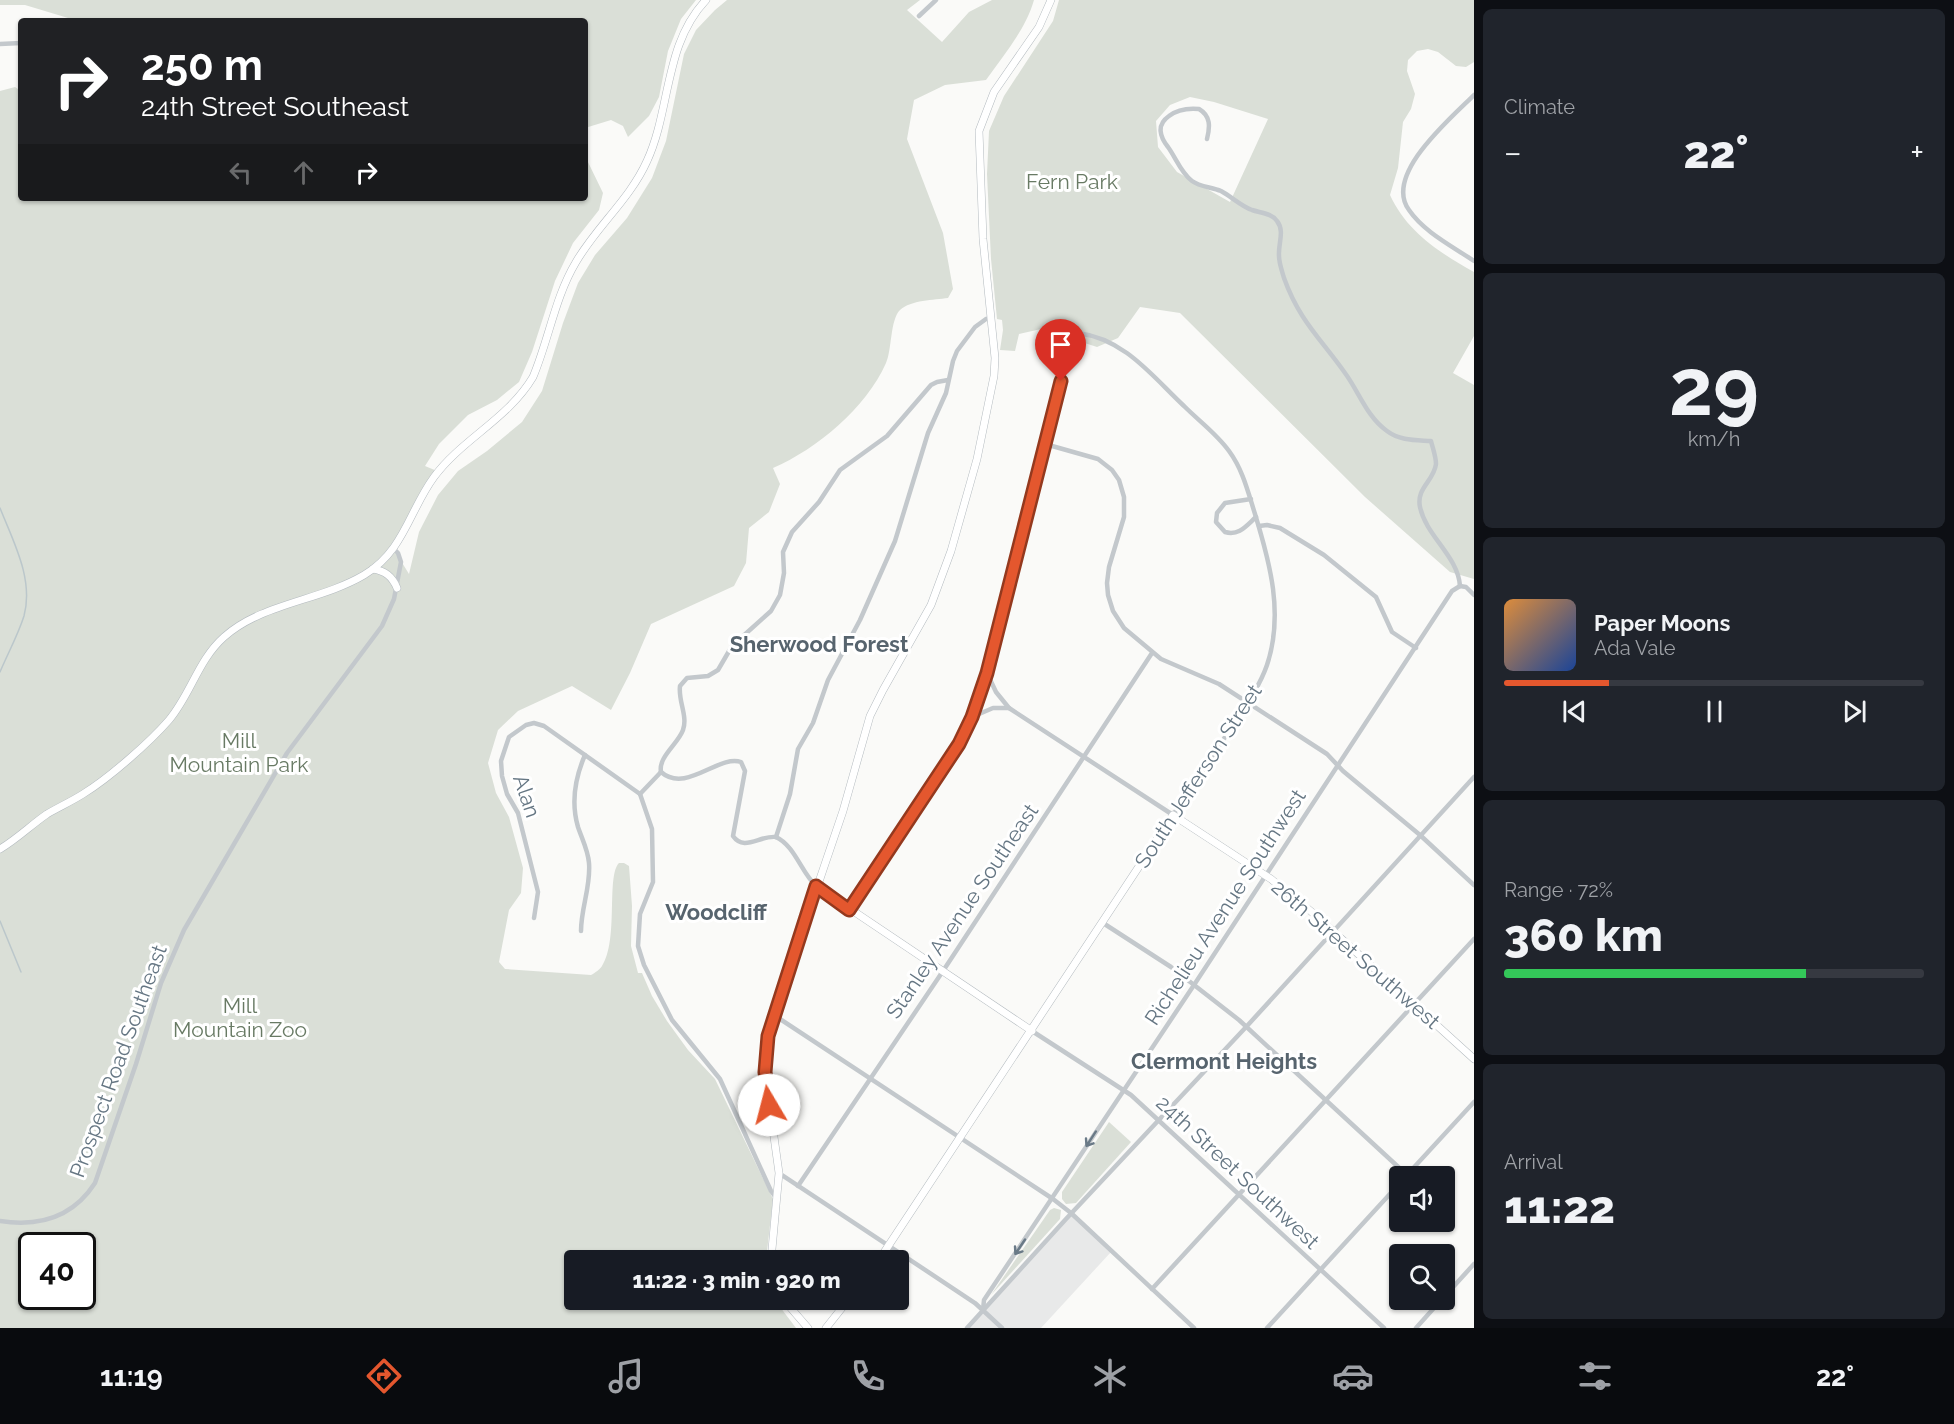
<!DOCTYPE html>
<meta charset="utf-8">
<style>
body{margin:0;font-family:Raleway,sans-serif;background:#20242c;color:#f1f3f6;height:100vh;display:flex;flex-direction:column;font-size:22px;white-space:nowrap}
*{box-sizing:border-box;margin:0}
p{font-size:20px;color:#9ea1a6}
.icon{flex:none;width:33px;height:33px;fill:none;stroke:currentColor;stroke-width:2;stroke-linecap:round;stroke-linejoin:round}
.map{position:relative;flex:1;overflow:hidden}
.details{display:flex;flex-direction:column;gap:9px;padding:9px;background:#0d0f14;width:480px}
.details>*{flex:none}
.top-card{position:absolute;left:18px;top:18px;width:570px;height:183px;border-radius:6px;box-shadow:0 2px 4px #0004;background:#202124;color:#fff;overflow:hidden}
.buttons{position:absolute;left:1389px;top:1166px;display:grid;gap:12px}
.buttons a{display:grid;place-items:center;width:66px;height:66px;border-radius:6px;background:#171b24;box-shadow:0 2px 4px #0004;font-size:30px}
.speed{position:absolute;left:18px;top:1232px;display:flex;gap:12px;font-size:30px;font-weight:700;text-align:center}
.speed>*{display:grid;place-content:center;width:78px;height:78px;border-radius:50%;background:#171b24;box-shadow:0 2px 4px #0004;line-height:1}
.speed .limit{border:3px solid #111;border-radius:9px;background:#fff;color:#111}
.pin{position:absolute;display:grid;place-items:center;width:51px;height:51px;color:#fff;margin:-62px -26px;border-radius:50% 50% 50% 0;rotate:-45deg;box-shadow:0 0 6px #0007}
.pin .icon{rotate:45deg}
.me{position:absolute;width:66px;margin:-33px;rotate:352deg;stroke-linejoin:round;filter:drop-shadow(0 0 4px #0008)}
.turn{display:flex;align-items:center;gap:21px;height:126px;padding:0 24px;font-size:27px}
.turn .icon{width:78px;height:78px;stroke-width:2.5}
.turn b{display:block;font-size:42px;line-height:51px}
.lanes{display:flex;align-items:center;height:57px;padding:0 24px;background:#0003;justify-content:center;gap:30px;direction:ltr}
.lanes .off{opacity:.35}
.big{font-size:45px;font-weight:800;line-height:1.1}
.details .tile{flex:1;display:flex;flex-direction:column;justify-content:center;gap:9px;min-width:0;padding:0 21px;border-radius:9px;background:#20242c}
.details .dial{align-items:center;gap:0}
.dial b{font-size:78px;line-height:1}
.song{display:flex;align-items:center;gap:18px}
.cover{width:72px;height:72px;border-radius:9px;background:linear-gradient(135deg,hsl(30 70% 55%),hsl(220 70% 35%))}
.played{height:6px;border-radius:3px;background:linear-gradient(90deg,#e4572e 25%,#363941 25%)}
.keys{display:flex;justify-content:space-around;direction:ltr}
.heat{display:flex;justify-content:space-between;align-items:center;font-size:33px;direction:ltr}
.charge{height:9px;border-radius:4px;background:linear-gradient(90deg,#34c759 72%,#363941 0)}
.trip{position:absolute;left:564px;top:1250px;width:345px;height:60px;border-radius:6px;background:#171b24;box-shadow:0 2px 4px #0004;font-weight:800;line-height:60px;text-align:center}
.tab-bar{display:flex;height:96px;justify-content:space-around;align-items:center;background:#090b0e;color:#9ea1a6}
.tab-bar .icon{width:42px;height:42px}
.tab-bar .selected{color:#e4572e}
.tab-bar b{font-size:27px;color:#f1f3f6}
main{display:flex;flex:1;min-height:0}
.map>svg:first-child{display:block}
.built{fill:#e8e9e9}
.green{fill:#dadfd7;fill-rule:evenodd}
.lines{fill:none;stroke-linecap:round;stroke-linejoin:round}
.stream{stroke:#bbc7cb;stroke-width:1.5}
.secondary-casing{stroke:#b3babf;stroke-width:8}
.street{stroke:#c3c8cc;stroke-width:4.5}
.secondary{stroke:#fff;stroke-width:7}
.oneway{stroke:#6a7a87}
.route-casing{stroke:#94391e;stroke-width:15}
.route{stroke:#e4572e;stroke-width:10}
.labels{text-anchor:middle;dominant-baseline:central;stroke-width:6;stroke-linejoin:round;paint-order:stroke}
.park-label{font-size:21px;fill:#687a64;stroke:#fff}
.street-label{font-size:21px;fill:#657683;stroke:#fff}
.neighbourhood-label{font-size:22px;font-weight:bold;fill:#57646e;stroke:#fff}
</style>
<main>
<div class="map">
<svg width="1474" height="1328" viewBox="0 0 1474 1328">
<rect width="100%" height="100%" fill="#fafaf8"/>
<!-- built -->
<path class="built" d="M1071,1213l40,39 -70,76h-74z"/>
<!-- green -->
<g class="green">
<path d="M0,0h696l-15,19 -13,32 -9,46 -10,19 -21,21 -5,-11 -12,-6 -26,8v-107h-507l-53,-16h-25z"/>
<path d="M727,0h193l-13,10 35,32 27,-30 23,-12h42c-8,29 -31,56 -48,80l-41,5 -31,15 -7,39 36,94 10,56 -5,9c-14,2 -37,2 -48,12 -10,10 -8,40 -14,53 -20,45 -69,86 -113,105l7,16 -11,28 -20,16 -3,35 -12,23 -83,38 -21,49 -19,37 -39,-24 -54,25 -20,19 -10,33 8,30 13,24 14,51 -2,25 -12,17 -10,52 6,7 86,6c4,-2 9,-6 11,-9 17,-26 4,-90 17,-103h5l5,3 3,40 -1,40 7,27h4l10,23 15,25 21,29 27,29 58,120 -7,61h-192v39h200l22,29h-796v-1237l15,-4 6,4v107h564v-39l2,1 16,33 -4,17 -26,33 -18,38 -23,71 -13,30 -22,18 -29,15 -29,29 -14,22 12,5 -44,77 16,26 10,-42 19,-37 20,-24 29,-20 35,-29 20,-31 21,-68 15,-40 17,-28 32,-37 25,-40 14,-37 18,-87 12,-24 19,-20zM32,1245h50v51h-50z"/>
<path d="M1059,0h415v62l-8,5 -10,-1 -18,-14 -10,-3 -11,2 -9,9 -1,11 8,23 -4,15 -8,13 -5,46 -8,27c17,37 50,58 84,77v64l-21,37 21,12v194l-24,-7 -85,-75 -185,-184 -40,-6 -22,31 -21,9 -56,-18 -22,5 -4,17 -15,-1 3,-20 -1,-10 -5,-1 -6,-60 -4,-85 2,-43 15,-35 49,-75zM1190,97l24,5 54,17 -38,83 -53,-30 -19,-25 -2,-26 14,-16z"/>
<path d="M1109,1122l22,20 -55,61 -10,1 -4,-5v-7z"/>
<path d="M1054,1208l7,2 -1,9 -69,76 59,-85z"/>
</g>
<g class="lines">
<!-- stream -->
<g class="stream">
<path d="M0,508c13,33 34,71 24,108 -6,19 -16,37 -24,56"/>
<path d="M0,921l21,51"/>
</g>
<defs>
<g id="secondary">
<path d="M373,569c12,2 19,7 24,19"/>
<path d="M0,849c17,-10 31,-24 47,-35 12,-7 25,-13 36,-20 26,-16 66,-51 86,-74 22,-26 29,-60 55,-83 38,-34 96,-36 140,-62 40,-24 45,-64 70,-98 28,-38 74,-58 99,-100 16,-38 22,-80 43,-115 21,-36 54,-63 71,-101 24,-52 17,-117 59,-161"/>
<path d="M816,886l216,145"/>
<path d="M771,1260l8,-87 -14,-101v-14l6,-35 72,-212 27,-95 13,-26 48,-85 20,-54 26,-92 17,-83 1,-18 -12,-119 -4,-108 15,-39 45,-65 12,-27"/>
<path d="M879,1260l294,-445 98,64 42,34 161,146"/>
<path d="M783,1299l25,29"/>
<path d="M826,1328l23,-29"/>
</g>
</defs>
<!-- secondary casing -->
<use href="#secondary" class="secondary-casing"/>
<!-- street -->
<g class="street">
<path d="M919,16l17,-16"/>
<path d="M0,44l21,-1"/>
<path d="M1474,95c-23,23 -91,80 -65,115 15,22 43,36 65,51"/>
<path d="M1207,139c3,-12 4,-23 -8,-30 -11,-1 -21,0 -30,7 -13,9 -9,21 -1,31 8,11 13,26 24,34 8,6 20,6 29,10 11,6 20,15 31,19 9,3 19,3 25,11 8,10 1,23 2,35 0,7 3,15 5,22 15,42 36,60 61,95 14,19 22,44 42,58 13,10 29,9 44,10 2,8 5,16 5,23 -2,17 -20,24 -16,43 6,29 38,49 40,79"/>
<path d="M1045,444l53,15 14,11 7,10 5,17v20l-15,50 -2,16 1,12 5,16 11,17 37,31 58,25 108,70 16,17 77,64 54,50"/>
<path d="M1251,499l-26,4 -8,10 -1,9 9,10c14,4 21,-6 31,-15"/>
<path d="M1259,526l8,-1 13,3 44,27 52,42 16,35 24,16"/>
<path d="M1460,586l6,1 8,8"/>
<path d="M972,717l21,-9h16"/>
<path d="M661,772c-3,-15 17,-28 22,-42 5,-14 -5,-29 -3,-44l7,-8 21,-2 10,-6 14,-24 39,-35 9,-16 4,-22 -1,-21 9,-20 27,-30 21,-32 47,-34 44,-51 6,-3 11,-2"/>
<path d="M661,772c25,22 58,-18 80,-10l4,9 -12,65c11,16 27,-1 43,1"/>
<path d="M640,794l12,35 1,53 -13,32 -2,32 6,19 28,55 48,59 51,112 6,8"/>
<path d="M640,794l21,-22"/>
<path d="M776,837l14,-43 8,-45 15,-26 15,-43 32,-60 35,-79 33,-108 18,-40 7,-32 4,-10 18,-24 11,-8 6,-1"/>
<path d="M776,837c19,9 25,35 40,49"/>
<path d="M849,910l110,-166 13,-27 15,-44 86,-336 5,-4c47,6 74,43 106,73 15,15 33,28 45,45 14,19 19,41 26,63 15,49 29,100 12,151 -8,23 -23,43 -36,63 -19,29 -39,58 -58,87l-164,-107 -13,-16 -9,-19"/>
<path d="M534,918l4,-26 -20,-79 -11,-19 -5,-18 -1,-15 8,-24 17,-12 8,-2 10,3 96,68"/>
<path d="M1103,923l68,44 68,53 168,155"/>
<path d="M581,931c0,-23 10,-45 8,-68 -1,-13 -7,-24 -11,-36 -7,-24 -3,-49 7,-72"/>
<path d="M774,1015l279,184 18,14 123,115"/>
<path d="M1032,1031l99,64 253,233"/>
<path d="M779,1173l196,130 27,25"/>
<path d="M1406,1176l68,-74"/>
<path d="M798,1186l145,-215 209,-318"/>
<path d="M0,1221c39,6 73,-4 95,-38l41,-119 25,-81 23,-53 103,-177 95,-127 12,-27 7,-37 -3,-9 -4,-4"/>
<path d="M1152,1289l322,-350"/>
<path d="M1444,1297l30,-33"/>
<path d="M983,1310l1,-10 210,-315 258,-394 8,-5"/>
<path d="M967,1328l99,-109 181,-193 227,-249"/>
<path d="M1267,1328l133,-145"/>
<path d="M1416,1328l26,-29"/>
</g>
<!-- secondary -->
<use href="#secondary" class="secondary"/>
</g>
<!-- one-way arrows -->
<defs><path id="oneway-shaft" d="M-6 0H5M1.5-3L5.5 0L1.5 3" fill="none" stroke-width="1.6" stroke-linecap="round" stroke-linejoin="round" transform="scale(1.5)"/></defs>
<g class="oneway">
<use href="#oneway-shaft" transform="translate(1091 1139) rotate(123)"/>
<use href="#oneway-shaft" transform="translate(1020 1247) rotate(124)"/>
</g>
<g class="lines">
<defs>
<path id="route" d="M769,1105l-4,-33 3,-36 48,-150 33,24 110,-166 13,-27 15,-44 74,-292"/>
</defs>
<!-- route casing -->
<use href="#route" class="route-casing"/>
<!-- route -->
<use href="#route" class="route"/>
</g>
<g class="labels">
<!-- park labels -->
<g class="park-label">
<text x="1072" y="181">Fern Park</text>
<text x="239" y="740">Mill<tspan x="239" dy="24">Mountain Park</tspan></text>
<text x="240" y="1005">Mill<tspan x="240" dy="24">Mountain Zoo</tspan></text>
</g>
<!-- street labels -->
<g class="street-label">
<text transform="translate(1198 776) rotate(-57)">South Jefferson Street</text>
<text transform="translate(527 796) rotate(71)">Alan</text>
<text transform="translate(1225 907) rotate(-57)">Richelieu Avenue Southwest</text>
<text transform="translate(962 911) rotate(-56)">Stanley Avenue Southeast</text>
<text transform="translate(1356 954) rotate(41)">26th Street Southwest</text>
<text transform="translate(118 1061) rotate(-70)">Prospect Road Southeast</text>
<text transform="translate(1238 1172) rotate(43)">24th Street Southwest</text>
</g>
<!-- neighbourhood labels -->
<g class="neighbourhood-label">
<text x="819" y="644">Sherwood Forest</text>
<text x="716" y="912">Woodcliff</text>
<text x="1224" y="1061">Clermont Heights</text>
</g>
</g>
</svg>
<div class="buttons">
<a><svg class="icon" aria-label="sound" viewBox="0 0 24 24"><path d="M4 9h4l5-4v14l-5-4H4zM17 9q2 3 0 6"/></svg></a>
<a><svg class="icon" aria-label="search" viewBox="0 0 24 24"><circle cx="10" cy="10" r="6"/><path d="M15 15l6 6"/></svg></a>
</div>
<div class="speed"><div class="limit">40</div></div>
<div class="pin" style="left:1061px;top:381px;background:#d93025"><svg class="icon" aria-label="arrive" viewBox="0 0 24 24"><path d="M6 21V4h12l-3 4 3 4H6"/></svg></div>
<svg class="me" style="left:769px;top:1105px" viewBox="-20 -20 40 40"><circle r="19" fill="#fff"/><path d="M0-13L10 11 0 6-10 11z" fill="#e4572e"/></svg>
<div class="trip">11:22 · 3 min · 920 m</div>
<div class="top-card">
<div class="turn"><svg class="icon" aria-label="right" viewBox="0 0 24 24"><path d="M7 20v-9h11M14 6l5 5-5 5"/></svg><div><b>250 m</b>24th Street Southeast</div></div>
<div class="lanes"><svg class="icon off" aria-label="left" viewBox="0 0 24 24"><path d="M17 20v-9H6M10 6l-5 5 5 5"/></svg><svg class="icon off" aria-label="ahead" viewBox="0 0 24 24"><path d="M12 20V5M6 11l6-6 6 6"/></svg><svg class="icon" aria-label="right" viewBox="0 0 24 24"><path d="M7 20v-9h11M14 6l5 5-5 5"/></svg></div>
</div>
</div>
<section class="details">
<div class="tile"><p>Climate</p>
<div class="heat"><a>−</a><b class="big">22°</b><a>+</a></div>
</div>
<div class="tile dial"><b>29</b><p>km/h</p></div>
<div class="tile">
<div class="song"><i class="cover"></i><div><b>Paper Moons</b><p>Ada Vale</p></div></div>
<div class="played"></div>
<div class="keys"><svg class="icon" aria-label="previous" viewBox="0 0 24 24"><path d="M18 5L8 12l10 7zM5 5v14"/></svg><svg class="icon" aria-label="pause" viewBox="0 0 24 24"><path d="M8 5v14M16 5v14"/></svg><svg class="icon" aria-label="next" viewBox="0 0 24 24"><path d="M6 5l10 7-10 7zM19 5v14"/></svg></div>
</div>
<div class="tile"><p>Range · 72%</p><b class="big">360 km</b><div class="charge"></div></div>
<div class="tile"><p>Arrival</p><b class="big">11:22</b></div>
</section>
</main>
<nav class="tab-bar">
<b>11:19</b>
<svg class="icon selected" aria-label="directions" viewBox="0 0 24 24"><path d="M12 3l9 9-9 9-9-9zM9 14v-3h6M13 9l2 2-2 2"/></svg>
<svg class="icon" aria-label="music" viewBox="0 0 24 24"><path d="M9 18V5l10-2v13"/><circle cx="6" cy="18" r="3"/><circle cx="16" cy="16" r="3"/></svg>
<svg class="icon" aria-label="phone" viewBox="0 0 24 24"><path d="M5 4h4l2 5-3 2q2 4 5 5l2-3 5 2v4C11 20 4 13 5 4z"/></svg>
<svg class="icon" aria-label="climate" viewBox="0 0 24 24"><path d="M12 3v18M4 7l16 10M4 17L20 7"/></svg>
<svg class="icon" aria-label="car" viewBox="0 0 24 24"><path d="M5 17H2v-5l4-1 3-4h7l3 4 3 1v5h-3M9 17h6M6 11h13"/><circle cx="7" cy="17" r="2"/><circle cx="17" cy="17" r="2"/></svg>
<svg class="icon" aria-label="filters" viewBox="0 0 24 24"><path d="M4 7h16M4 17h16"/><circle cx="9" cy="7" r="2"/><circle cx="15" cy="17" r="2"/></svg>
<b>22°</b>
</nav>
